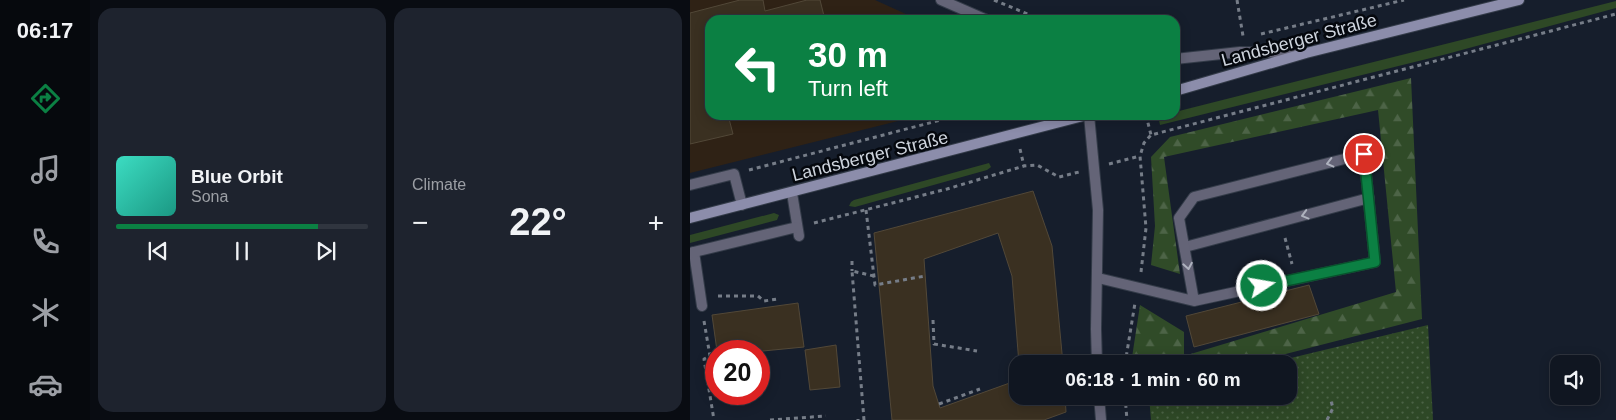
<!DOCTYPE html>
<meta charset="utf-8">
<style>
body{margin:0;font-family:Helvetica,sans-serif;background:#1e232e;color:#f1f3f6;height:100vh;display:flex;flex-direction:column;font-size:19px;white-space:nowrap}
*{box-sizing:border-box;margin:0}
p{font-size:16px;color:#9c9fa5}
.icon{flex:none;width:28px;height:28px;fill:none;stroke:currentColor;stroke-width:2;stroke-linecap:round;stroke-linejoin:round}
.map{position:relative;flex:1;overflow:hidden}
.sheet{display:flex;flex-direction:column;gap:8px;padding:8px;background:#090c12;width:600px}
.sheet>*{flex:none}
.guide{position:absolute;left:15px;top:15px;width:475px;height:105px;border-radius:15px;box-shadow:0 2px 12px #0003,0 0 0 1px #30353f;background:#0b8043;color:#fff;overflow:hidden}
.tools{position:absolute;left:860px;top:355px;display:grid;gap:10px}
.tools a{display:grid;place-items:center;width:50px;height:50px;border-radius:10px;background:#101621;box-shadow:0 2px 12px #0003,0 0 0 1px #30353f;font-size:25px}
.speed{position:absolute;left:15px;top:340px;display:flex;gap:10px;font-size:25px;font-weight:700;text-align:center}
.speed>*{display:grid;place-content:center;width:65px;height:65px;border-radius:50%;background:#101621;box-shadow:0 2px 12px #0003,0 0 0 1px #30353f;line-height:1}
.speed .limit{border:8px solid #d22;background:#fff;color:#111}
.pin{position:absolute;display:grid;place-items:center;width:42px;height:42px;color:#fff;margin:-21px;border:2px solid #fff;border-radius:50%;box-shadow:0 1px 5px #0007}
.me{position:absolute;width:55px;margin:-28px;rotate:78deg;stroke-linejoin:round;filter:drop-shadow(0 0 4px #0008)}
.turn{display:flex;align-items:center;gap:18px;height:105px;padding:0 20px;font-size:22px}
.turn .icon{width:65px;height:65px;stroke-width:2.5}
.turn b{display:block;font-size:35px;line-height:42px}
.big{font-size:38px;font-weight:700;line-height:1.1}
.sheet .tile{flex:1;display:flex;flex-direction:column;justify-content:center;gap:8px;min-width:0;padding:0 18px;border-radius:15px;background:#1e232e}
.song{display:flex;align-items:center;gap:15px}
.cover{width:60px;height:60px;border-radius:8px;background:linear-gradient(135deg,hsl(170 70% 55%),hsl(170 70% 35%))}
.played{height:5px;border-radius:2px;background:linear-gradient(90deg,#0b8043 80%,#30353f 80%)}
.keys{display:flex;justify-content:space-around;direction:ltr}
.heat{display:flex;justify-content:space-between;align-items:center;font-size:28px;direction:ltr}
.sheet .tiles{flex:1;display:grid;gap:8px;grid-template-columns:repeat(2,1fr)}
.trip{position:absolute;left:319px;top:355px;width:288px;height:50px;border-radius:15px;background:#101621;box-shadow:0 2px 12px #0003,0 0 0 1px #30353f;font-weight:700;line-height:50px;text-align:center}
main{display:flex;flex:1;min-height:0}
.tab-bar{display:flex;flex-direction:column;width:90px;justify-content:space-around;align-items:center;background:#06090d;color:#9c9fa5}
.tab-bar .icon{width:35px;height:35px}
.tab-bar .selected{color:#0b8043}
.tab-bar b{font-size:22px;color:#f1f3f6}
.map>svg:first-child{display:block}
.commercial{fill:#2f2215}
.grass{fill:#2e4826}
.forest{fill:url(#forest-firs)}
.park{fill:url(#park-dots)}
.building{fill:#3a3021;stroke:#524838}
.lines{fill:none;stroke-linecap:round;stroke-linejoin:round}
.service-casing{stroke:#333b48;stroke-width:12}
.minor-casing{stroke:#333b48;stroke-width:12}
.tertiary-casing{stroke:#333b48;stroke-width:12}
.secondary-casing{stroke:#333b48;stroke-width:12}
.path{stroke:#767d88;stroke-width:3;stroke-dasharray:4 4;stroke-linecap:butt}
.service{stroke:#646477;stroke-width:10}
.minor{stroke:#646477;stroke-width:10}
.tertiary{stroke:#646477;stroke-width:10}
.secondary{stroke:#8c8dab;stroke-width:10}
.oneway{stroke:#aeb2be}
.route-casing{stroke:#07532c;stroke-width:12}
.route{stroke:#0b8043;stroke-width:9}
.labels{text-anchor:middle;dominant-baseline:central;stroke-width:5;stroke-linejoin:round;paint-order:stroke}
.street-label{font-size:18px;fill:#ced4dd;stroke:#05080e}
</style>
<main>
<nav class="tab-bar">
<b>06:17</b>
<svg class="icon selected" aria-label="directions" viewBox="0 0 24 24"><path d="M12 3l9 9-9 9-9-9zM9 14v-3h6M13 9l2 2-2 2"/></svg>
<svg class="icon" aria-label="music" viewBox="0 0 24 24"><path d="M9 18V5l10-2v13"/><circle cx="6" cy="18" r="3"/><circle cx="16" cy="16" r="3"/></svg>
<svg class="icon" aria-label="phone" viewBox="0 0 24 24"><path d="M5 4h4l2 5-3 2q2 4 5 5l2-3 5 2v4C11 20 4 13 5 4z"/></svg>
<svg class="icon" aria-label="climate" viewBox="0 0 24 24"><path d="M12 3v18M4 7l16 10M4 17L20 7"/></svg>
<svg class="icon" aria-label="car" viewBox="0 0 24 24"><path d="M5 17H2v-5l4-1 3-4h7l3 4 3 1v5h-3M9 17h6M6 11h13"/><circle cx="7" cy="17" r="2"/><circle cx="17" cy="17" r="2"/></svg>
</nav>
<section class="sheet">
<div class="tiles">
<div class="tile">
<div class="song"><i class="cover"></i><div><b>Blue Orbit</b><p>Sona</p></div></div>
<div class="played"></div>
<div class="keys"><svg class="icon" aria-label="previous" viewBox="0 0 24 24"><path d="M18 5L8 12l10 7zM5 5v14"/></svg><svg class="icon" aria-label="pause" viewBox="0 0 24 24"><path d="M8 5v14M16 5v14"/></svg><svg class="icon" aria-label="next" viewBox="0 0 24 24"><path d="M6 5l10 7-10 7zM19 5v14"/></svg></div>
</div>
<div class="tile"><p>Climate</p>
<div class="heat"><a>−</a><b class="big">22°</b><a>+</a></div>
</div>
</div>
</section>
<div class="map">
<svg width="926" height="420" viewBox="0 0 926 420">
<defs>
<pattern id="forest-firs" width="22" height="20" patternUnits="userSpaceOnUse" patternTransform="scale(1.25)"><rect width="22" height="20" fill="#304b28"/><path d="M5 1l3.5 6h-7zM16 11l3.5 6h-7z" fill="#4d6447"/></pattern>
<pattern id="park-dots" width="8" height="8" patternUnits="userSpaceOnUse" patternTransform="scale(1.25)"><rect width="8" height="8" fill="#2e4826"/><path d="M2 2h.1M6 6h.1" fill="none" stroke="#4b6245" stroke-width="1.8" stroke-linecap="round"/></pattern>
</defs>
<rect width="100%" height="100%" fill="#161e2c"/>
<!-- commercial -->
<path class="commercial" d="M0,0h185l44,20h-209v95h212l-232,58z"/>
<!-- grass -->
<g class="grass">
<path d="M926,1v7l-169,46 -287,71 -2,-9 17,-1v-3z"/>
<path d="M299,163l2,4 -4,3 -132,37 -6,-1 2,-4 3,-2z"/>
<path d="M84,213l5,2 -2,5 -87,23v-8z"/>
</g>
<!-- forest -->
<path class="forest" d="M721,78l11,241 -175,45h-116l9,-59 44,27v24l212,-64 -18,-182 -214,47 16,117 -29,-9 4,-39 -4,-69 19,-20z"/>
<!-- park -->
<path class="park" d="M738,325l5,95h-282l-2,-24h139v-32h-22z"/>
<!-- building -->
<g class="building">
<path d="M50,0h23l2,11 42,-11h13l5,20h-115v95h18l5,19 -43,10v-131z"/>
<path d="M343,191l19,55 11,118h-44l-7,-88 -14,-43 -74,26 9,127 7,22 78,-28v16h47l1,16 -22,8h-152l-18,-187z"/>
<path d="M619,285l10,29 -125,33 -8,-31z"/>
<path d="M108,303l6,44 -41,4h-46l-5,-36z"/>
<path d="M146,345l4,42 -30,3 -5,-40z"/>
</g>
<g class="lines">
<defs>
<g id="service">
<path d="M0,185l44,-11 8,31"/>
<path d="M102,193l7,43"/>
<path d="M495,247l184,-49"/>
<path d="M4,252l8,54"/>
<path d="M0,253l107,-26"/>
<path d="M408,278l96,23 181,-39 -11,-108 -170,43 -15,21 15,83"/>
</g>
<g id="minor">
<path d="M399,115l9,95 -2,119 1,35"/>
<path d="M409,396l2,24"/>
</g>
<g id="tertiary">
<path d="M251,0l46,20"/>
<path d="M485,59l65,-7 62,1"/>
</g>
<g id="secondary">
<path d="M485,91l131,-38 213,-53"/>
<path d="M0,218l397,-103"/>
</g>
</defs>
<!-- service casing -->
<use href="#service" class="service-casing"/>
<!-- minor casing -->
<use href="#minor" class="minor-casing"/>
<!-- tertiary casing -->
<use href="#tertiary" class="tertiary-casing"/>
<!-- secondary casing -->
<use href="#secondary" class="secondary-casing"/>
<!-- path -->
<g class="path">
<path d="M304,0l48,20"/>
<path d="M547,0l6,36"/>
<path d="M571,34l143,-34"/>
<path d="M456,115l5,20"/>
<path d="M330,149l4,17"/>
<path d="M419,164l31,-8"/>
<path d="M59,170l211,-55"/>
<path d="M176,210l9,75 50,-9"/>
<path d="M124,223l133,-34 77,-23 13,-1 22,12 20,-5"/>
<path d="M595,238l7,26"/>
<path d="M162,261v10"/>
<path d="M451,272l5,-44 -6,-72 4,-13 7,-8 465,-121"/>
<path d="M28,296h40l6,5 13,-2"/>
<path d="M243,320l1,24 43,7"/>
<path d="M14,321l6,35 -6,3 10,61"/>
<path d="M435,364l10,-61"/>
<path d="M435,396l2,24"/>
<path d="M249,404l41,-15"/>
<path d="M168,419v1"/>
<path d="M80,420l56,-4"/>
<path d="M174,420l-12,-149 22,5"/>
<path d="M637,420l6,-12 -2,-7"/>
</g>
<!-- service -->
<use href="#service" class="service"/>
<!-- minor -->
<use href="#minor" class="minor"/>
<!-- tertiary -->
<use href="#tertiary" class="tertiary"/>
<!-- secondary -->
<use href="#secondary" class="secondary"/>
</g>
<!-- one-way arrows -->
<defs><path id="oneway-chevron" d="M-2-3.5L2.5 0L-2 3.5" fill="none" stroke-width="1.6" stroke-linecap="round" stroke-linejoin="round" transform="scale(1.25)"/></defs>
<g class="oneway">
<use href="#oneway-chevron" transform="translate(640 163) rotate(166)"/>
<use href="#oneway-chevron" transform="translate(615 215) rotate(165)"/>
<use href="#oneway-chevron" transform="translate(498 266) rotate(80)"/>
</g>
<g class="lines">
<defs>
<path id="route" d="M572,286l113,-24 -11,-108"/>
</defs>
<!-- route casing -->
<use href="#route" class="route-casing"/>
<!-- route -->
<use href="#route" class="route"/>
</g>
<g class="labels">
<!-- street labels -->
<g class="street-label">
<text transform="translate(609 40) rotate(-15)">Landsberger Straße</text>
<text transform="translate(180 156) rotate(-14)">Landsberger Straße</text>
</g>
</g>
</svg>
<div class="tools">
<a><svg class="icon" aria-label="sound" viewBox="0 0 24 24"><path d="M4 9h4l5-4v14l-5-4H4zM17 9q2 3 0 6"/></svg></a>
</div>
<div class="speed"><div class="limit">20</div></div>
<div class="pin" style="left:674px;top:154px;background:#d93025"><svg class="icon" aria-label="arrive" viewBox="0 0 24 24"><path d="M6 21V4h12l-3 4 3 4H6"/></svg></div>
<svg class="me" style="left:572px;top:286px" viewBox="-20 -20 40 40"><circle r="17" fill="#0b8043" stroke="#fff" stroke-width="3"/><path d="M0-11L8 9 0 5-8 9z" fill="#fff"/></svg>
<div class="trip">06:18 · 1 min · 60 m</div>
<div class="guide">
<div class="turn"><svg class="icon" aria-label="left" viewBox="0 0 24 24"><path d="M17 20v-9H6M10 6l-5 5 5 5"/></svg><div><b>30 m</b>Turn left</div></div>
</div>
</div>
</main>
